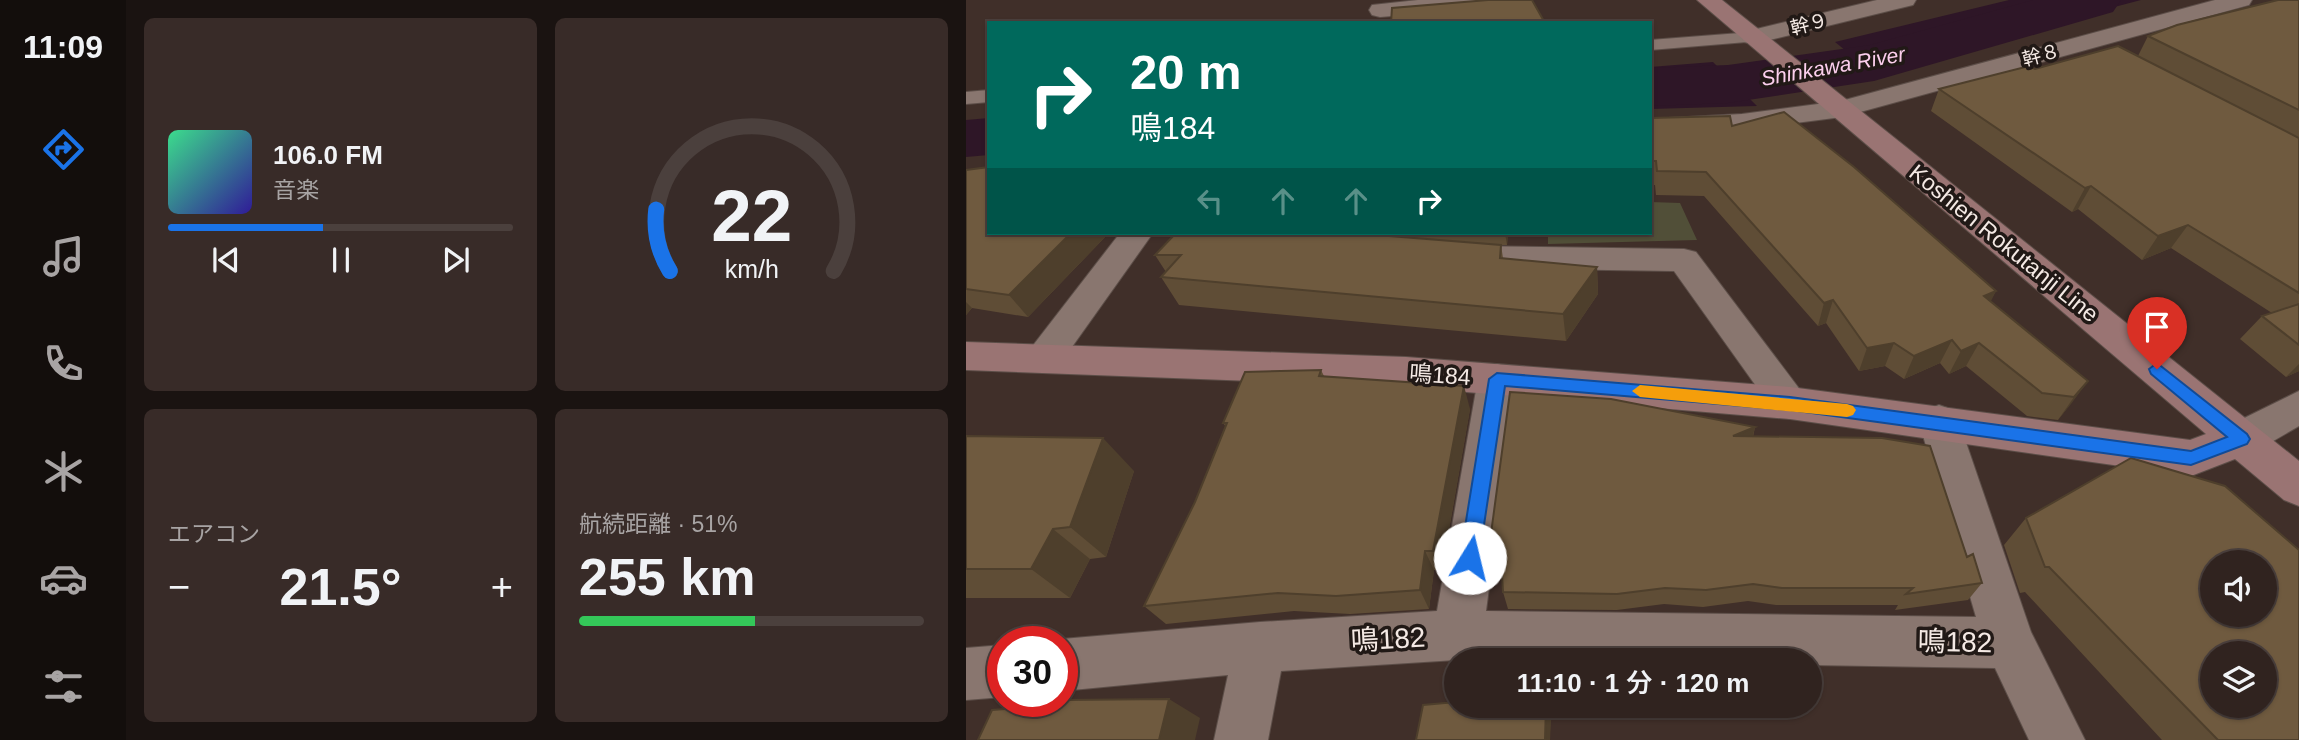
<!DOCTYPE html>
<html lang="ja">
<meta charset="utf-8">
<style>
body{margin:0;font-family:Helvetica,"Noto Sans JP",sans-serif;background:#382b28;color:#f1f3f6;height:100vh;display:flex;flex-direction:column;font-size:26px;white-space:nowrap}
*{box-sizing:border-box;margin:0}
p{font-size:23px;color:#a8a4a4}
.icon{flex:none;width:38px;height:38px;fill:none;stroke:currentColor;stroke-width:2;stroke-linecap:round;stroke-linejoin:round}
.map{position:relative;flex:1;overflow:hidden}
.side{display:flex;flex-direction:column;gap:18px;padding:18px;background:#1a1311;width:840px}
.side>*{flex:none}
.top-card{position:absolute;left:21px;top:21px;width:665px;height:214px;border-radius:0px;box-shadow:0 2px 5px #0004,0 0 0 2px #4b403d;background:#00695c;color:#fff;overflow:hidden}
.fabs{position:absolute;left:1234px;top:550px;display:grid;gap:14px}
.fabs a{display:grid;place-items:center;width:77px;height:77px;border-radius:50%;background:#30231f;box-shadow:0 2px 5px #0004,0 0 0 2px #4b403d;font-size:35px}
.speed{position:absolute;left:21px;top:626px;display:flex;gap:14px;font-size:35px;font-weight:700;text-align:center}
.speed>*{display:grid;place-content:center;width:91px;height:91px;border-radius:50%;background:#30231f;box-shadow:0 2px 5px #0004,0 0 0 2px #4b403d;line-height:1}
.speed .limit{border:10px solid #d22;background:#fff;color:#111}
.pin{position:absolute;display:grid;place-items:center;width:60px;height:60px;color:#fff;margin:-72px -30px;border-radius:50% 50% 50% 0;rotate:-45deg;box-shadow:0 0 7px #0007}
.pin .icon{rotate:45deg}
.me{position:absolute;width:77px;margin:-38px;rotate:9deg;stroke-linejoin:round;filter:drop-shadow(0 0 5px #0008)}
.turn{display:flex;align-items:center;gap:24px;height:147px;padding:0 28px;font-size:32px}
.turn .icon{width:91px;height:91px;stroke-width:2.5}
.turn b{display:block;font-size:49px;line-height:60px}
.lanes{display:flex;align-items:center;height:66px;padding:0 28px;background:#0003;justify-content:center;gap:35px;direction:ltr}
.lanes .off{opacity:.35}
.big{font-size:52px;font-weight:600;line-height:1.1}
.side .widget{flex:1;display:flex;flex-direction:column;justify-content:center;gap:10px;min-width:0;padding:0 24px;border-radius:10px;background:#382b28}
.side .dial{align-items:center;gap:0}
.dial svg{height:182px;overflow:visible;fill:none;stroke:#4b403d;stroke-width:7;stroke-linecap:round;text-anchor:middle}
.dial text{fill:#f1f3f6;stroke:none}
.song{display:flex;align-items:center;gap:21px}
.cover{width:84px;height:84px;border-radius:10px;background:linear-gradient(135deg,hsl(150 70% 55%),hsl(250 70% 35%))}
.played{height:7px;border-radius:4px;background:linear-gradient(90deg,#1a73e8 45%,#4b403d 45%)}
.keys{display:flex;justify-content:space-around;direction:ltr}
.heat{display:flex;justify-content:space-between;align-items:center;font-size:38px;direction:ltr}
.charge{height:10px;border-radius:5px;background:linear-gradient(90deg,#34c759 51%,#4b403d 0)}
.side .tiles{flex:1;display:grid;gap:18px;grid-template-columns:repeat(2,1fr)}
.trip{position:absolute;left:478px;top:648px;width:378px;height:70px;border-radius:35px;background:#30231f;box-shadow:0 2px 5px #0004,0 0 0 2px #4b403d;font-weight:600;line-height:70px;text-align:center}
main{display:flex;flex:1;min-height:0}
.tabs{display:flex;flex-direction:column;width:126px;justify-content:space-around;align-items:center;background:#130e0c;color:#a8a4a4}
.tabs .icon{width:49px;height:49px}
.tabs .current{color:#1a73e8}
.tabs b{font-size:32px;color:#f1f3f6}
.map>svg:first-child{display:block}
.green{fill:#514f38}
.water{fill:#2e1627}
.lines{fill:none;stroke-linecap:round;stroke-linejoin:round}
.river{fill:#2e1627;fill-rule:evenodd}
.lane-casing{stroke:#5c4e48;stroke-width:2}
.street-casing{stroke:#5c4e48;stroke-width:2}
.secondary-casing{stroke:#5c4e48;stroke-width:2}
.lane{fill:#89766f;fill-rule:evenodd}
.street{fill:#89766f;fill-rule:evenodd}
.secondary{fill:#9a7473;fill-rule:evenodd}
.wall{fill:#5f4d36}
.shaded-wall{fill:#4e3f2c}
.building{fill:#6f5a3f;stroke:#4e3f2c;stroke-width:2;fill-rule:evenodd}
.route{fill:#1a73e8;stroke:#114b97;stroke-width:2}
.slow{fill:#f59e0b}
.labels{text-anchor:middle;dominant-baseline:central;stroke-width:7;stroke-linejoin:round;paint-order:stroke}
.far-street-label{font-size:19px;fill:#f4e9e4;stroke:#211916}
.far-water-label{font-size:21px;font-style:italic;fill:#fccfed;stroke:#211916}
.street-label{font-size:23px;fill:#f4e9e4;stroke:#211916}
.near-street-label{font-size:28px;fill:#f4e9e4;stroke:#211916}
</style>
<main>
<nav class="tabs">
<b>11:09</b>
<svg class="icon current" aria-label="directions" viewBox="0 0 24 24"><path d="M12 3l9 9-9 9-9-9zM9 14v-3h6M13 9l2 2-2 2"/></svg>
<svg class="icon" aria-label="music" viewBox="0 0 24 24"><path d="M9 18V5l10-2v13"/><circle cx="6" cy="18" r="3"/><circle cx="16" cy="16" r="3"/></svg>
<svg class="icon" aria-label="phone" viewBox="0 0 24 24"><path d="M5 4h4l2 5-3 2q2 4 5 5l2-3 5 2v4C11 20 4 13 5 4z"/></svg>
<svg class="icon" aria-label="climate" viewBox="0 0 24 24"><path d="M12 3v18M4 7l16 10M4 17L20 7"/></svg>
<svg class="icon" aria-label="car" viewBox="0 0 24 24"><path d="M5 17H2v-5l4-1 3-4h7l3 4 3 1v5h-3M9 17h6M6 11h13"/><circle cx="7" cy="17" r="2"/><circle cx="17" cy="17" r="2"/></svg>
<svg class="icon" aria-label="filters" viewBox="0 0 24 24"><path d="M4 7h16M4 17h16"/><circle cx="9" cy="7" r="2"/><circle cx="15" cy="17" r="2"/></svg>
</nav>
<section class="side">
<div class="tiles">
<div class="widget">
<div class="song"><i class="cover"></i><div><b>106.0 FM</b><p>音楽</p></div></div>
<div class="played"></div>
<div class="keys"><svg class="icon" aria-label="previous" viewBox="0 0 24 24"><path d="M18 5L8 12l10 7zM5 5v14"/></svg><svg class="icon" aria-label="pause" viewBox="0 0 24 24"><path d="M8 5v14M16 5v14"/></svg><svg class="icon" aria-label="next" viewBox="0 0 24 24"><path d="M6 5l10 7-10 7zM19 5v14"/></svg></div>
</div>
<div class="widget dial"><svg viewBox="0 0 100 80">
<path d="M14 69A42 42 0 1 1 86 69"/>
<path d="M14 69A42 42 0 0 1 8 42" stroke="#1a73e8"/>
<text x="50" y="56" font-size="32" font-weight="700">22</text>
<text x="50" y="72" font-size="11">km/h</text>
</svg></div>
<div class="widget"><p>エアコン</p>
<div class="heat"><a>−</a><b class="big">21.5°</b><a>+</a></div>
</div>
<div class="widget"><p>航続距離 · 51%</p><b class="big">255 km</b><div class="charge"></div></div>
</div>
</section>
<div class="map">
<svg width="1333" height="740" viewBox="0 0 1333 740">
<rect width="100%" height="100%" fill="#402f29"/>
<!-- green -->
<path class="green" d="M684,202l30,1 17,37 -149,4v-11h102z"/>
<!-- water -->
<g class="water">
<path d="M1043,0h132l-270,71 -36,-29z"/>
<path d="M747,62l44,44 -107,3v-42z"/>
<path d="M23,118v37l-23,2v-37z"/>
</g>
<g class="lines">
<!-- river -->
<path class="river" d="M1067,0h88l-8,12 -239,69 -146,22 -78,3v-38l78,-3 142,-20z"/>
<defs>
<g id="lane">
<path d="M787,32l6,1 3,4 -3,4 -109,9v-10z"/>
<path d="M23,90v12l-23,2v-12z"/>
</g>
<g id="street">
<path d="M452,0h93l-3,5 -8,2 -120,10 -8,-2 -3,-5 3,-5z"/>
<path d="M911,0h39l-3,5 -160,39 -9,-2 -3,-5 3,-5z"/>
<path d="M1249,0h37l-3,5 -407,112 -100,13 -92,5v-16l92,-5 99,-13z"/>
<path d="M154,233h33l-96,135 -13,4 -13,-4 -6,-10 6,-10z"/>
<path d="M501,246l217,3 12,3 114,151 -6,11 -14,5 -14,-5 -102,-143 -207,-3 -12,-3 -5,-8 5,-8z"/>
<path d="M531,364l14,4 5,11 -30,232 490,6 -57,-195 6,-12 14,-5 14,5 6,12 72,210 54,108h-56l-34,-72 -185,-3v-5h-354l-175,11 -13,69h-54l14,-65 -166,16v-49h-7l7,-3 198,-17 177,-11 41,-232 5,-11z"/>
<path d="M1333,391v35l-43,25 -15,5 -15,-5 -6,-12 6,-12z"/>
<path d="M37,645v52l-37,3v-52z"/>
</g>
<path id="secondary" d="M731,0h25l577,461v45l-15,-6 -49,-41 -44,17 -401,-57 -384,-32 -440,-17v-28l440,15 384,30 400,53 16,-6z"/>
</defs>
<!-- lane casing -->
<use href="#lane" class="lane-casing"/>
<!-- street casing -->
<use href="#street" class="street-casing"/>
<!-- secondary casing -->
<use href="#secondary" class="secondary-casing"/>
<!-- lane -->
<use href="#lane" class="lane"/>
<!-- street -->
<use href="#street" class="street"/>
<!-- secondary -->
<use href="#secondary" class="secondary"/>
</g>
<!-- wall -->
<g class="wall">
<path d="M1333,0v371l-13,6 -46,-38 22,-23 10,-3 -101,-65 -29,12 -64,-51 -6,3 -141,-101 8,-22 96,-20 103,-13 10,-20z"/>
<path d="M684,118l82,8 264,165 -6,10 98,80 -30,39 -31,-4 -61,-50 -17,8 -9,-11 -36,16 -19,-13 -26,5 -33,-48 -8,3 -114,-130 -48,-1 -1,-10h-5z"/>
<path d="M0,170l23,63h120l-81,84 -56,-9 -6,7z"/>
<path d="M210,233h332l-1,12h-6l2,13 94,9 1,27 -32,47 -387,-36 -18,-28 5,-5 -11,-17z"/>
<path d="M355,370l3,6 146,33 -28,161h-8l-5,39 -79,5 -56,-3 -128,13 -22,-18 51,-104 31,-75 -3,-4z"/>
<path d="M789,427l-2,10 214,120 15,26 -14,17 -73,10 3,-5h-122l-28,-4 -45,6 -39,-3 -47,6 -109,-1 -5,-17 -1,-19h-8l-6,-17z"/>
<path d="M0,436l168,35 -28,86 -16,2 -20,39h-104z"/>
<path d="M1060,518l273,222h-137l-137,-148 -5,1 -16,-48z"/>
</g>
<!-- shaded-wall -->
<g class="shaded-wall">
<path d="M1125,186l-13,23 -6,3 13,-24z"/>
<path d="M1222,225l-17,23 -29,12 16,-24z"/>
<path d="M105,233h38l-81,84 -19,-22z"/>
<path d="M539,233h3l-1,12z"/>
<path d="M631,267l1,27 -32,47 -3,-27z"/>
<path d="M1030,291l-12,24v-19z"/>
<path d="M867,300l-7,23 -8,3 6,-23z"/>
<path d="M0,302l6,6 -6,7z"/>
<path d="M986,340l-12,23 -36,16 10,-23z"/>
<path d="M928,343l-9,23 -26,5 8,-23z"/>
<path d="M1013,343l-13,23 -17,8 12,-23z"/>
<path d="M1333,364v7l-13,6z"/>
<path d="M1122,381l-17,23 -13,16 16,-23z"/>
<path d="M498,386l6,23 -28,161 -9,-19z"/>
<path d="M789,427l-5,20 -17,-11z"/>
<path d="M137,438l31,33 -28,86 -36,-30z"/>
<path d="M87,529l37,30 -20,39 -39,-29z"/>
<path d="M459,551l9,19 -5,39 -9,-19z"/>
<path d="M203,699l31,19 -5,22h-36z"/>
<path d="M580,705h6l-2,35h-5z"/>
</g>
<!-- building -->
<g class="building">
<path d="M522,0h44l13,23h-154l1,-15z"/>
<path d="M1312,0h21v110l-151,-74 29,-11z"/>
<path d="M1152,46l181,92v155l-111,-68 -30,11 -67,-50 -6,2 -146,-99 90,-23 6,3z"/>
<path d="M818,112l70,55 142,124 -12,5 104,85 -14,16 -32,-4 -63,-50 -18,8 -9,-11 -38,16 -20,-13 -27,5 -34,-48 -9,3 -118,-131 -49,-1 -1,-10h-6v-43l80,-2 2,10z"/>
<path d="M23,167v66h82l-62,62 -43,-6v-119z"/>
<path d="M210,233h176l149,12 -1,13 97,9 -34,47 -402,-37 20,-22h-26z"/>
<path d="M1333,304v41l-37,-29z"/>
<path d="M355,370l-2,6 145,10 -31,165h-8l-5,39 -84,6 -58,-3 -134,13 51,-104 32,-79h-4l22,-51z"/>
<path d="M544,392l101,7 144,28 -22,9 149,2 48,8 37,111 6,-3 9,29 -76,11 7,-6h-131l-29,-4 -47,6 -41,-2 -48,6 -114,-2 -2,-36h-13z"/>
<path d="M0,436l137,2 -33,89 -17,2 -22,40h-65z"/>
<path d="M1165,458l94,28 74,64v190h-81l-169,-173h-4l-19,-49zM1246,562h52v52h-52zM1246,653h52v52h-52z"/>
<path d="M203,699l-10,41h-181l14,-30 69,-5 2,-5z"/>
<path d="M490,702v3h90l-1,35h-129l7,-35z"/>
</g>
<!-- route -->
<path class="route" d="M1191,363l90,71 3,5 -3,5 -56,21 -401,-55 -285,-24 -26,172 -3,7 -6,2 -7,-2 -3,-7 29,-179 8,-6 293,24 401,54 36,-14 -76,-63 -2,-5z"/>
<!-- slow -->
<path class="slow" d="M674,385l207,19 6,2 3,4 -3,5 -6,2 -207,-20 -8,-6z"/>
<g class="labels">
<!-- far-street labels -->
<g class="far-street-label">
<text transform="translate(843 24) rotate(-14)">幹９</text>
<text transform="translate(1075 55) rotate(-15)">幹８</text>
</g>
<!-- far-water labels -->
<g class="far-water-label">
<text transform="translate(867 66) rotate(-10)">Shinkawa River</text>
</g>
<!-- street labels -->
<g class="street-label">
<text transform="translate(1038 243) rotate(39)">Koshien Rokutanji Line</text>
<text transform="translate(474 375) rotate(4)">鳴184</text>
</g>
<!-- near-street labels -->
<g class="near-street-label">
<text transform="translate(422 639) rotate(-3)">鳴182</text>
<text transform="translate(989 642) rotate(1)">鳴182</text>
</g>
</g>
</svg>
<div class="fabs">
<a><svg class="icon" aria-label="sound" viewBox="0 0 24 24"><path d="M4 9h4l5-4v14l-5-4H4zM17 9q2 3 0 6"/></svg></a>
<a><svg class="icon" aria-label="layers" viewBox="0 0 24 24"><path d="M12 4l9 5-9 5-9-5zM3 14l9 5 9-5"/></svg></a>
</div>
<div class="speed"><div class="limit">30</div></div>
<div class="pin" style="left:1191px;top:369px;background:#d93025"><svg class="icon" aria-label="arrive" viewBox="0 0 24 24"><path d="M6 21V4h12l-3 4 3 4H6"/></svg></div>
<svg class="me" style="left:504px;top:558px" viewBox="-20 -20 40 40"><circle r="19" fill="#fff"/><path d="M0-13L10 11 0 6-10 11z" fill="#1a73e8"/></svg>
<div class="trip">11:10 · 1 分 · 120 m</div>
<div class="top-card">
<div class="turn"><svg class="icon" aria-label="right" viewBox="0 0 24 24"><path d="M7 20v-9h11M14 6l5 5-5 5"/></svg><div><b>20 m</b>鳴184</div></div>
<div class="lanes"><svg class="icon off" aria-label="left" viewBox="0 0 24 24"><path d="M17 20v-9H6M10 6l-5 5 5 5"/></svg><svg class="icon off" aria-label="ahead" viewBox="0 0 24 24"><path d="M12 20V5M6 11l6-6 6 6"/></svg><svg class="icon off" aria-label="ahead" viewBox="0 0 24 24"><path d="M12 20V5M6 11l6-6 6 6"/></svg><svg class="icon" aria-label="right" viewBox="0 0 24 24"><path d="M7 20v-9h11M14 6l5 5-5 5"/></svg></div>
</div>
</div>
</main>
